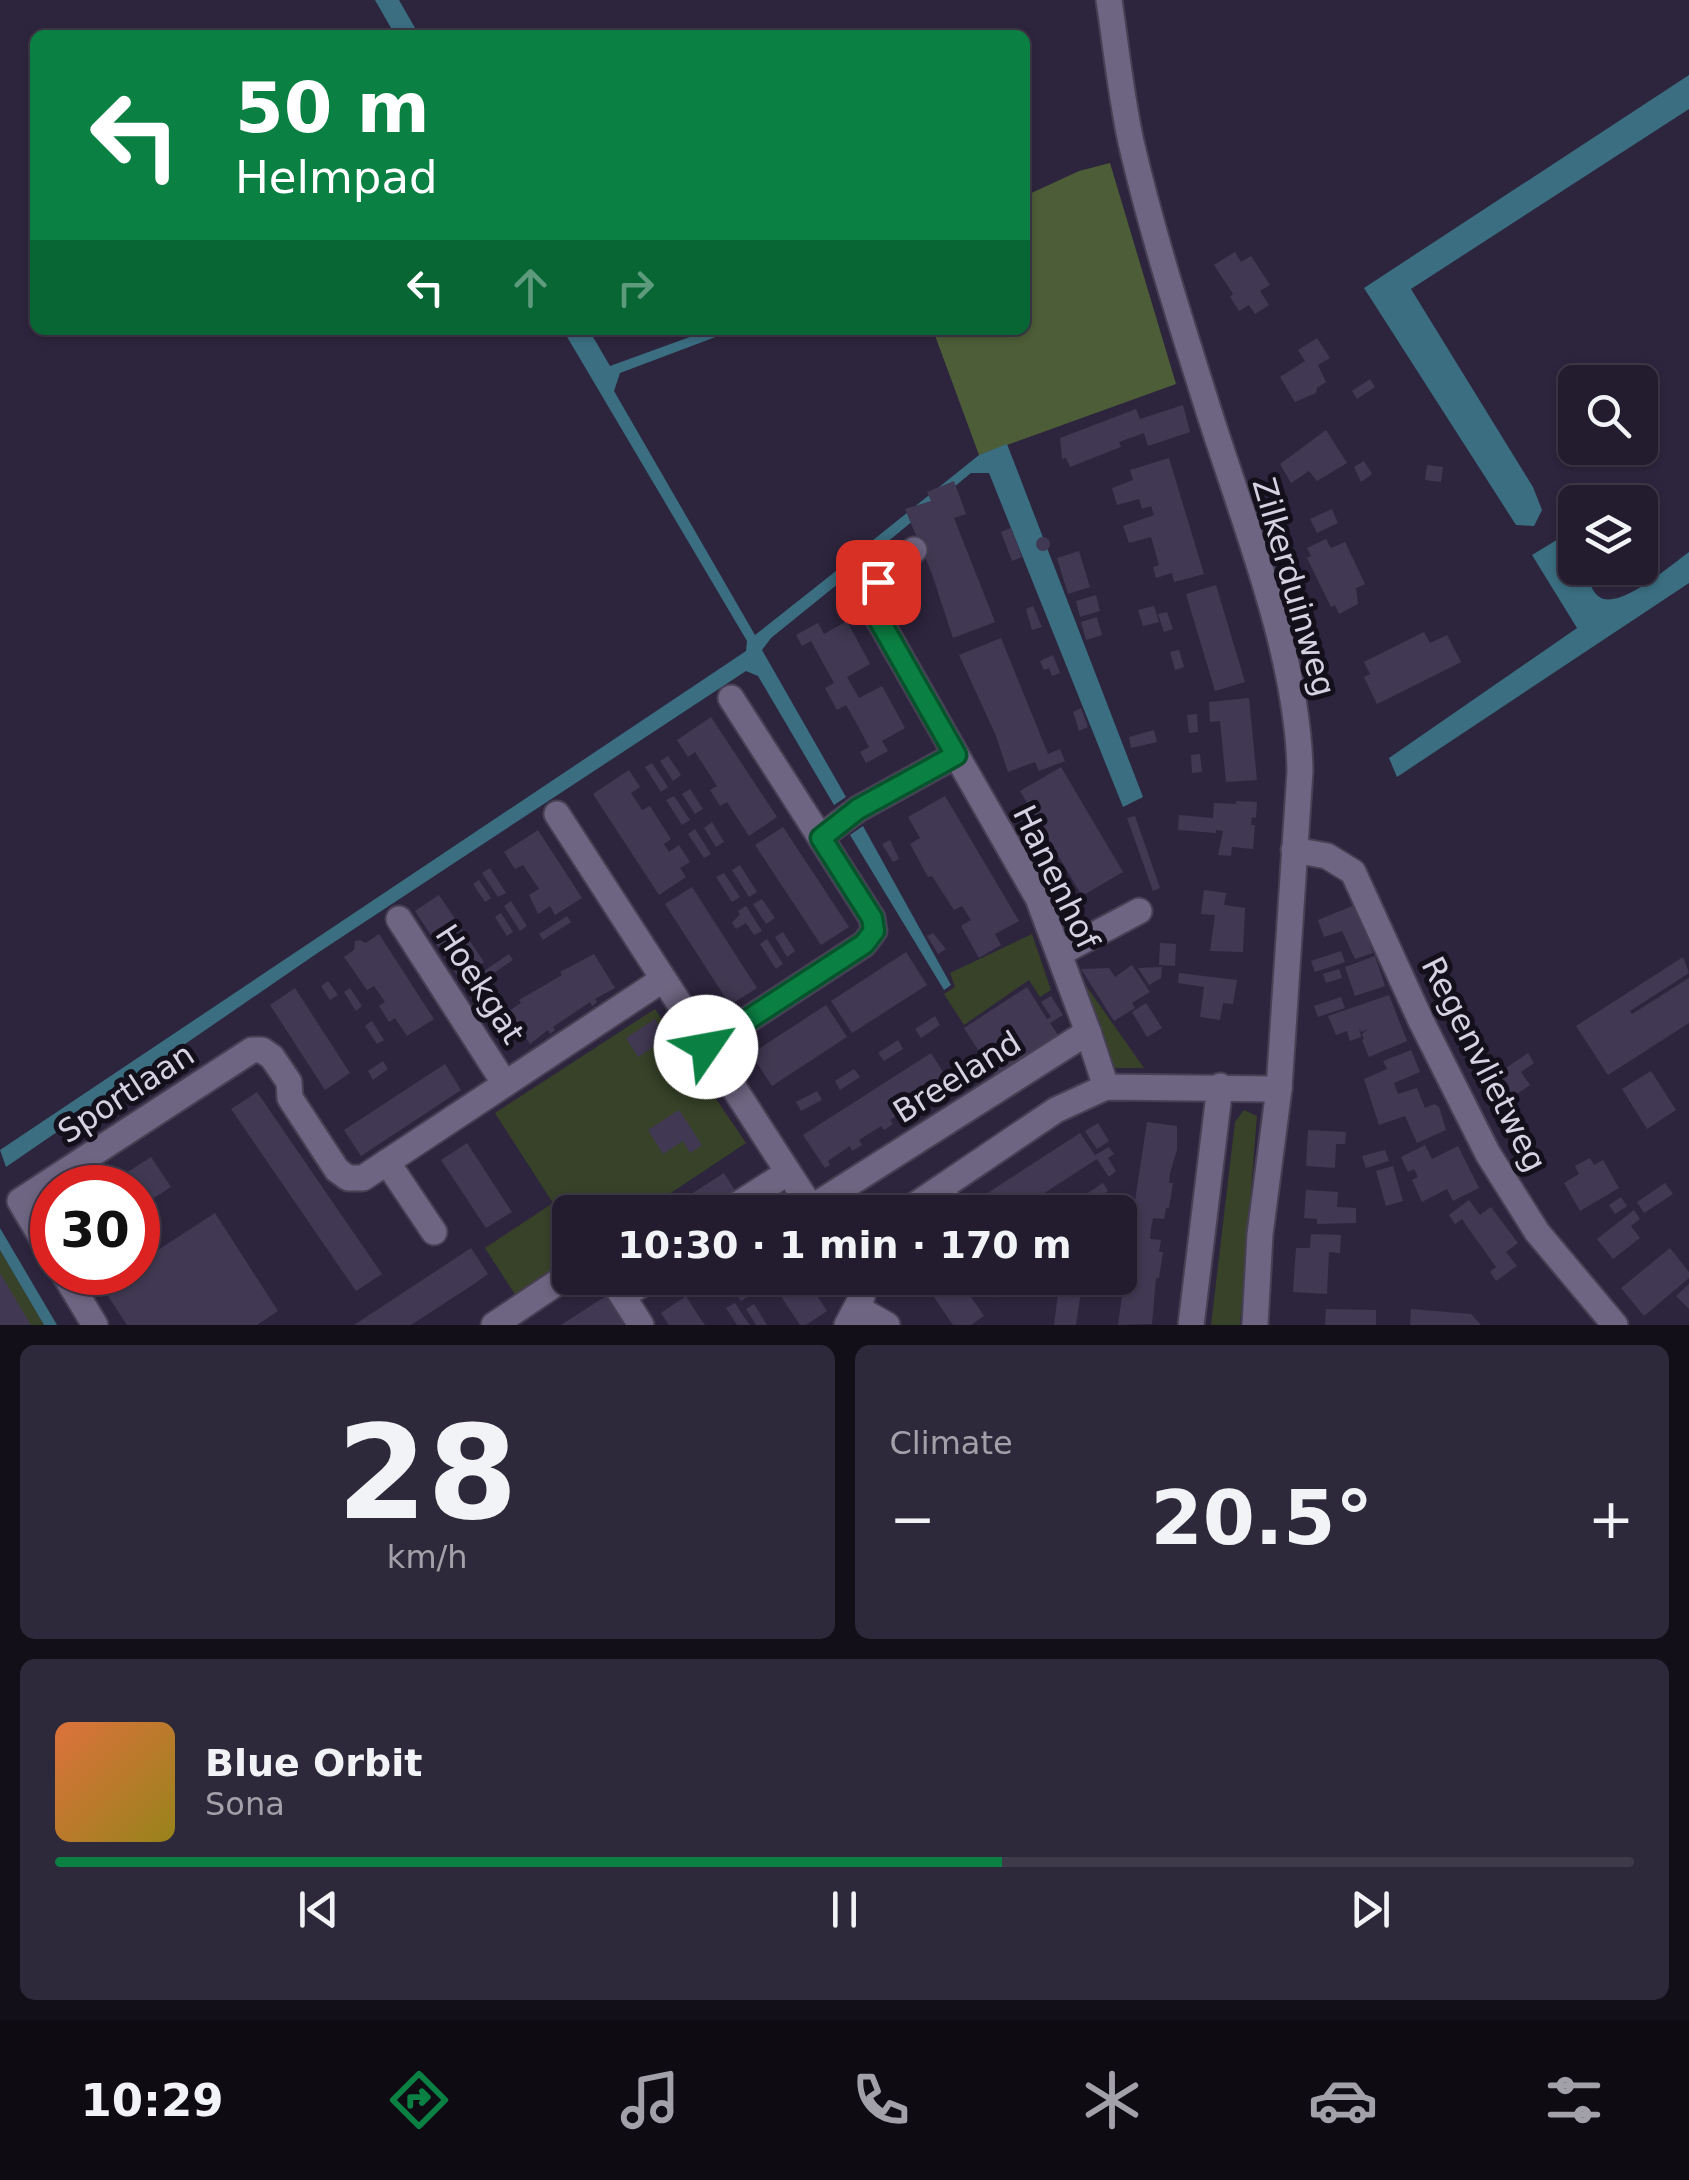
<!DOCTYPE html>
<meta charset="utf-8">
<style>
body{margin:0;font-family:"DejaVu Sans",sans-serif;background:#2e293a;color:#f1f3f6;height:100vh;display:flex;flex-direction:column;font-size:38px;white-space:nowrap}
*{box-sizing:border-box;margin:0}
p{font-size:32px;color:#a2a1aa}
.icon{flex:none;width:55px;height:55px;fill:none;stroke:currentColor;stroke-width:2;stroke-linecap:round;stroke-linejoin:round}
.map{position:relative;height:1325px;overflow:hidden}
.sheet{display:flex;flex-direction:column;gap:20px;padding:20px;background:#130f19;flex:1}
.sheet>*{flex:none}
.guide{position:absolute;left:30px;top:30px;width:1000px;height:305px;border-radius:15px;box-shadow:0 2px 8px #0004,0 0 0 2px #3f3a4a;background:#0b8043;color:#fff;overflow:hidden}
.fabs{position:absolute;left:1558px;top:365px;display:grid;gap:20px}
.fabs a{display:grid;place-items:center;width:100px;height:100px;border-radius:15px;background:#221c2e;box-shadow:0 2px 8px #0004,0 0 0 2px #3f3a4a;font-size:50px}
.speed{position:absolute;left:30px;top:1165px;display:flex;gap:20px;font-size:50px;font-weight:700;text-align:center}
.speed>*{display:grid;place-content:center;width:130px;height:130px;border-radius:50%;background:#221c2e;box-shadow:0 2px 8px #0004,0 0 0 2px #3f3a4a;line-height:1}
.speed .limit{border:15px solid #d22;background:#fff;color:#111}
.pin{position:absolute;display:grid;place-items:center;width:85px;height:85px;color:#fff;margin:-42px;border-radius:20px;box-shadow:0 5px 15px #0006}
.me{position:absolute;width:110px;margin:-55px;rotate:57deg;stroke-linejoin:round;filter:drop-shadow(0 0 8px #0008)}
.turn{display:flex;align-items:center;gap:35px;height:210px;padding:0 40px;font-size:45px}
.turn .icon{width:130px;height:130px;stroke-width:2.5}
.turn b{display:block;font-size:70px;line-height:85px}
.lanes{display:flex;align-items:center;height:95px;padding:0 40px;background:#0003;justify-content:center;gap:50px;direction:ltr}
.lanes .off{opacity:.35}
.big{font-size:75px;font-weight:700;line-height:1.1}
.sheet .card{flex:1;display:flex;flex-direction:column;justify-content:center;gap:15px;min-width:0;padding:0 35px;border-radius:15px;background:#2e293a}
.sheet .dial{align-items:center;gap:0}
.dial b{font-size:130px;line-height:1}
.song{display:flex;align-items:center;gap:30px}
.cover{width:120px;height:120px;border-radius:15px;background:linear-gradient(135deg,hsl(20 70% 55%),hsl(50 70% 35%))}
.played{height:10px;border-radius:5px;background:linear-gradient(90deg,#0b8043 60%,#3f3a4a 60%)}
.keys{display:flex;justify-content:space-around;direction:ltr}
.heat{display:flex;justify-content:space-between;align-items:center;font-size:55px;direction:ltr}
.sheet .tiles{flex:1;display:grid;gap:20px;grid-template-columns:1fr 1fr}
.card:last-child{grid-column:span 2}
.trip{position:absolute;left:552px;top:1195px;width:585px;height:100px;border-radius:15px;background:#221c2e;box-shadow:0 2px 8px #0004,0 0 0 2px #3f3a4a;font-weight:700;line-height:100px;text-align:center}
.tabs{display:flex;height:160px;justify-content:space-around;align-items:center;background:#0e0b12;color:#a2a1aa}
.tabs .icon{width:70px;height:70px}
.tabs .on{color:#0b8043}
.tabs b{font-size:45px;color:#f1f3f6}
.map>svg:first-child{display:block}
.green{fill:#374228}
.forest{fill:#4d5d37}
.water{fill:#3a6e80}
.building{fill:#413953}
.lines{fill:none;stroke-linecap:round;stroke-linejoin:round}
.minor-casing{stroke:#474055;stroke-width:29}
.minor{stroke:#6e6582;stroke-width:25}
.route-casing{stroke:#07532c;stroke-width:25}
.route{stroke:#0b8043;stroke-width:18}
.labels{text-anchor:middle;dominant-baseline:central;stroke-width:10;stroke-linejoin:round;paint-order:stroke}
.street-label{font-size:32px;fill:#d6d2e2;stroke:#14101b}
</style>
<div class="map">
<svg width="1689" height="1325" viewBox="0 0 1689 1325">
<rect width="100%" height="100%" fill="#2d253d"/>
<!-- green -->
<g class="green">
<path d="M1032,934l19,56 -11,7 -11,-17 -65,45 -20,-31 11,-7 -5,-14z"/>
<path d="M1082,980l62,88h-29z"/>
<path d="M655,1009l91,134 -104,69h-72v48l-54,36 -31,-48 68,-45 -58,-90z"/>
<path d="M1244,1110l13,6 -17,209h-29l24,-203z"/>
<path d="M0,1250l44,75h-44z"/>
</g>
<!-- forest -->
<path class="forest" d="M1110,163l66,221 -197,71 -46,-125h92v-134l54,-25z"/>
<!-- water -->
<g class="water">
<path d="M375,0h24l20,35h-24z"/>
<path d="M1689,75v34l-278,180 122,198 9,23 -8,16 -18,-1 -152,-237z"/>
<path d="M563,330h26l21,36 99,-36h25l-114,43 -6,18 141,244 81,-64 8,8 -73,59 -9,12 84,147 -12,8 -76,-129 -12,-5 -427,281 -313,215 -6,-17 746,-499 1,-10z"/>
<path d="M1007,444l136,353 -20,10 -134,-334h-18l-102,84 -7,-8 117,-94z"/>
<path d="M1565,535l10,19v14h7c5,8 9,22 16,28 19,17 74,-32 91,-44v31l-292,194 -8,-19 188,-130 -45,-73z"/>
<path d="M863,826l88,159 -7,5 -94,-155z"/>
<path d="M0,1228l57,97h-13l-44,-75z"/>
</g>
<!-- building -->
<g class="building">
<path d="M1235,252l6,10 10,-6 19,29 -10,6 9,14 -14,9 -6,-9 -10,6 -9,-14 3,-3 -19,-29z"/>
<path d="M1317,338l13,20 -12,7 8,17 -9,6 -1,5 -21,9 -15,-25 25,-16 -7,-11z"/>
<path d="M1370,379l5,8 -18,12 -5,-8z"/>
<path d="M1183,405l7,27 -42,14 -4,-13 -25,9 2,5 -51,20 -4,-9 -4,1 -2,-21 76,-29 4,10z"/>
<path d="M1326,430l21,33 -30,18 -8,-10 -18,12 -11,-19z"/>
<path d="M1169,458l35,116 -30,8 -2,-9 -16,5 -3,-11 6,-2 -8,-28 -22,6 -6,-17 31,-11 -3,-9 -9,3 -3,-10 -22,6 -5,-17 21,-8 -3,-10z"/>
<path d="M1364,461l8,13 -11,8 -7,-15z"/>
<path d="M1427,465l16,2 -2,15 -16,-2z"/>
<path d="M954,481l12,33 -12,4 41,104 -42,16 -21,-64 -27,-65 26,-8 -4,-9z"/>
<path d="M1332,509l6,14 -21,10 -7,-14z"/>
<path d="M1011,528l11,29 -10,4 -11,-29z"/>
<circle cx="1043" cy="544" r="7"/>
<path d="M1326,539l5,9 14,-6 20,42 -9,4 2,16 -19,10 -4,-9 -4,2 -24,-49 4,-2 -4,-8z"/>
<path d="M1079,551l11,36 -22,7 -11,-36z"/>
<path d="M1216,585l29,97 -30,9 -29,-97z"/>
<path d="M1096,595l4,16 -20,6 -4,-16z"/>
<path d="M1033,606l9,21 -10,3 -6,-21z"/>
<path d="M1154,606l5,16 -16,4 -5,-16z"/>
<path d="M1167,612l6,17 -9,3 -6,-18z"/>
<path d="M1097,617l5,18 -16,5 -5,-18z"/>
<path d="M847,621l23,43 -23,13 12,21 23,-12 23,42 -23,13 6,10 -22,12 -6,-11 9,-5 -11,-21 -12,-21 -9,5 -12,-22 9,-5 -23,-42 -9,5 -6,-11 22,-12 6,11z"/>
<path d="M1424,632l6,11 17,-8 14,27 -84,42 -13,-27 6,-3 -6,-12z"/>
<path d="M1001,638l47,116 12,-5 5,12 -26,10 -4,-9 -27,10 -12,-36 -37,-81z"/>
<path d="M1179,650l5,17 -9,3 -5,-18z"/>
<path d="M1053,655l7,18 -8,3 -3,-8 -5,2 -4,-9z"/>
<path d="M1249,698l8,82 -31,2 -6,-61 -10,1 -1,-20z"/>
<path d="M1081,708l7,19 -9,4 -6,-19z"/>
<path d="M1197,714l1,18 -9,1 -2,-18z"/>
<path d="M711,717l66,100 -28,19 -22,-34 -7,4 -10,-16 7,-4 -22,-34 -7,5 -11,-17z"/>
<path d="M1154,730l3,12 -26,6 -2,-11z"/>
<path d="M1200,754l2,18 -10,1 -1,-18z"/>
<path d="M668,756l13,19 -8,6 -13,-20z"/>
<path d="M652,763l16,24 -7,5 -16,-25z"/>
<path d="M1061,767l62,105 -41,24 -62,-105z"/>
<path d="M629,770l11,17 -9,6 11,17 8,-4 10,16 11,17 -7,5 5,8 10,-7 11,17 -10,6 6,9 -27,18 -66,-101z"/>
<path d="M690,789l13,20 -8,5 -13,-20z"/>
<path d="M674,796l16,24 -8,5 -16,-25z"/>
<path d="M945,796l74,125 -24,13 6,11 -22,13 -18,-32 10,-6 -9,-14 -8,4 -22,-34 -4,1 -18,-33 10,-6 -12,-21z"/>
<path d="M1236,801l21,1 -1,16 -4,-1 -1,8h4l-2,24 -21,-2 -1,9 -13,-1 5,-24 -7,-1v3l-38,-3 1,-15 34,3 1,-15 22,1z"/>
<path d="M1135,816l25,72 -7,3 -26,-73z"/>
<path d="M712,822l12,20 -8,5 -12,-19z"/>
<path d="M783,827l66,100 -28,18 -66,-100z"/>
<path d="M695,829l16,25 -7,4 -16,-24z"/>
<path d="M538,830l44,68 -27,17 -5,-9 -12,8 -9,-19 10,-6 -16,-24 -8,4 -11,-17z"/>
<path d="M890,840l9,19 -6,3 -11,-18z"/>
<path d="M740,865l17,27 -8,5 -17,-27z"/>
<path d="M490,868l16,25 -8,4 -16,-24z"/>
<path d="M724,873l16,24 -8,5 -16,-25z"/>
<path d="M479,880l12,18 -6,4 -12,-18z"/>
<path d="M692,887l65,101 -27,17 -65,-101z"/>
<path d="M1204,890l22,3 -2,12 21,3 -2,44 -33,-1 5,-36 -14,-1z"/>
<path d="M439,895l45,67 -25,16 -44,-67z"/>
<path d="M762,899l13,19 -9,6 -13,-20z"/>
<path d="M511,901l16,25 -7,5 -16,-25z"/>
<path d="M1357,904l16,49 -18,6 -13,-28 -18,6 -6,-17z"/>
<path d="M746,906l16,25 -8,4 -8,-12 -10,6 -4,-6 8,-9 -2,-3z"/>
<path d="M501,913l12,19 -6,4 -12,-19z"/>
<path d="M567,916l4,6 -28,18 -4,-6z"/>
<path d="M783,932l12,19 -8,6 -12,-20z"/>
<path d="M933,933l13,16 -8,5 -11,-18z"/>
<path d="M379,934l55,85 -27,17 -12,-18 -6,4 -10,-16 6,-4 -11,-16 -7,4 -23,-33 10,-7 1,-9 5,-1 6,3z"/>
<path d="M767,939l16,25 -7,5 -16,-25z"/>
<path d="M1160,943l16,1 -1,22 -16,-1z"/>
<path d="M1341,951l4,11 -30,10 -4,-11z"/>
<path d="M906,952l21,33 -75,48 -21,-32z"/>
<path d="M509,954l4,6 -28,19 -4,-6z"/>
<path d="M594,954l21,34 -20,11 2,3 -5,4 -2,-4 -37,25 2,3 -5,4 -2,-4 -18,14 -21,-33 12,-8 -2,-3 43,-25 -2,-3z"/>
<path d="M1375,956l10,30 -30,10 -10,-29z"/>
<path d="M1683,957l6,16 -59,38 2,3 57,-36v45l-81,52 -32,-49z"/>
<path d="M1132,965l18,27 -18,11 3,5 -21,13 -33,-52 28,-1 6,9z"/>
<path d="M1162,967l-1,11 -12,7 -11,-17z"/>
<path d="M1339,969l3,9 -16,5 -3,-9z"/>
<path d="M1179,973l58,7 -4,24 -10,-1 -3,17 -20,-3 4,-30 -26,-4z"/>
<path d="M328,981l10,14 -8,5 -9,-14z"/>
<path d="M1027,987l20,32 4,-2 -10,-15 10,-6 12,19 -13,8 8,12 -63,41 -31,-48z"/>
<path d="M295,988l55,85 -25,17 -55,-85z"/>
<path d="M350,988l12,18 -6,5 -12,-19z"/>
<path d="M1389,995l18,46 -38,16 -7,-17 2,-1 -2,-5 6,-5 -7,3 -2,-5 2,10 -11,4 -3,-10 -11,4 -8,-19z"/>
<path d="M1341,997l4,11 -27,9 -4,-11z"/>
<path d="M1146,1003l16,25 -15,9 -15,-25z"/>
<path d="M826,1005l21,32 -75,49 -21,-32z"/>
<path d="M935,1016l5,9 -19,13 -6,-9z"/>
<path d="M655,1019l12,19 -29,19 -12,-19z"/>
<path d="M372,1021l12,19 -7,4 -12,-18z"/>
<path d="M898,1040l5,9 -19,12 -6,-8z"/>
<path d="M1411,1050l9,22 -26,11 4,11 19,-6 8,20 9,-4 5,3 7,23 -29,13 -12,-27 -26,9 -15,-46 23,-10 -4,-8z"/>
<path d="M931,1053l21,33 -5,3 -3,-4 -22,15 2,4 -9,6 -2,-4 -23,14 3,4 -9,6 -3,-4 -22,14 3,5 -10,6 -2,-5 -22,15 2,4 -5,3 -22,-33z"/>
<path d="M1528,1053l6,10 -13,9 9,13 -29,20 -16,-24 9,-5 -3,-5 12,-8 3,5z"/>
<path d="M383,1061l5,8 -15,11 -5,-9z"/>
<path d="M445,1064l16,26 -100,66 -17,-26z"/>
<path d="M854,1069l6,8 -20,13 -5,-9z"/>
<path d="M1651,1071l25,39 -29,19 -25,-40z"/>
<path d="M817,1091l5,9 -21,11 -5,-9z"/>
<path d="M257,1092l125,182 -26,17 -125,-182z"/>
<path d="M679,1110l23,35 -12,8 -7,-12 -20,13 -15,-24z"/>
<path d="M1147,1122l30,4v24l-7,23 -1,10h4l-4,25h-3l-2,11 -11,-1 -2,10 -1,11 11,1 -2,12h4l-4,26h-3l-4,46 -34,1 12,-87 -10,-2 4,-23 9,1z"/>
<path d="M1098,1123l11,18 -12,8 -12,-18z"/>
<path d="M1308,1130l38,2 -1,12h-9l-1,24 -29,-2z"/>
<path d="M1080,1133l15,22 14,-8 5,7 -6,4 8,13 -7,6 -12,-18 -82,53h-50l-2,-3z"/>
<path d="M467,1143l45,69 -26,16 -45,-68z"/>
<path d="M1425,1145l7,14 26,-13 21,42 -26,13 -6,-12 -25,13 -10,-22 6,-3 -4,-8 -6,3 -7,-15z"/>
<path d="M1385,1150l4,11 -23,7 -4,-12z"/>
<path d="M151,1157l20,30 -33,21v-20h-35z"/>
<path d="M1590,1158l4,7 9,-5 16,28 -39,23 -16,-28 15,-9 -4,-8z"/>
<path d="M1393,1166l10,35 -17,5 -10,-35z"/>
<path d="M724,1173l12,19 -32,20h-41z"/>
<path d="M1103,1183l5,8 -13,9 -21,12h-15z"/>
<path d="M1665,1183l8,11 -29,19 -7,-11z"/>
<path d="M1306,1190l32,2 -1,15 19,1v15l-39,1v-5l-13,-1z"/>
<path d="M1621,1197l6,9 -12,8 -6,-9z"/>
<path d="M1469,1200l11,15 11,-8 27,36 -12,9 11,14 -21,15 -6,-9 6,-5 -30,-42 -4,-6 -7,5 -6,-9z"/>
<path d="M1634,1210l6,9 -9,7 9,12 -27,21 -16,-20z"/>
<path d="M215,1213l63,98 -21,14h-130l-25,-38 21,-15h15v-9z"/>
<path d="M1311,1234l30,1 -1,18 -11,-1 -2,42 -34,-2 3,-44h14z"/>
<path d="M471,1248l17,26 -17,12 -60,39h-57z"/>
<path d="M1670,1248l19,24v6l-45,38 -23,-28z"/>
<path d="M0,1273l31,52h-31z"/>
<path d="M698,1278h27l-19,12z"/>
<path d="M734,1278h4l11,18 -8,5 -13,-19z"/>
<path d="M769,1278h36l22,33 -21,14h-6z"/>
<path d="M921,1278h37l26,38 -13,9h-18z"/>
<path d="M983,1278h11l10,14 -7,6z"/>
<path d="M1060,1278h23l-7,47h-22z"/>
<path d="M1689,1284v25l-13,-13z"/>
<path d="M606,1296l19,29h-64z"/>
<path d="M686,1296l12,19 7,10h-36l-8,-12z"/>
<path d="M735,1303l7,11 8,11h-13l-11,-17z"/>
<path d="M754,1304l13,21h-11l-10,-16z"/>
<path d="M1326,1309l50,1v15h-51z"/>
<path d="M1411,1309l60,5 10,11h-71z"/>
</g>
<g class="lines">
<defs>
<g id="minor">
<path d="M1109,0c7,47 12,96 22,142 21,91 50,181 78,270 35,111 89,243 91,359l-21,318 -19,145 -5,91"/>
<path d="M914,550c-17,16 -40,30 -44,54l168,294 50,134"/>
<path d="M557,814l257,398"/>
<path d="M821,837l37,-28 98,-54"/>
<path d="M1294,850l33,6 26,16 68,149 67,133 49,78 78,93"/>
<path d="M399,919l106,165"/>
<path d="M1060,953l79,-42"/>
<path d="M706,1047l158,-103 10,-13 -2,-13 -141,-220"/>
<path d="M387,1162l47,70"/>
<path d="M940,1189l16,23"/>
<path d="M811,1208l277,-176 18,55"/>
<path d="M726,1212l61,-39"/>
<path d="M905,1212l151,-102 50,-23 173,2"/>
<path d="M52,1255l-32,-54 232,-151h10l10,7 17,25 1,16 47,72 11,8h15l299,-198"/>
<path d="M63,1272l32,53"/>
<path d="M611,1278l30,47"/>
<path d="M1045,1278h1"/>
<path d="M623,1296l28,-18"/>
<path d="M857,1308l30,17"/>
<path d="M494,1325l76,-51"/>
<path d="M847,1325l15,-28 1,-19"/>
<path d="M1191,1325l29,-239"/>
</g>
</defs>
<!-- minor casing -->
<use href="#minor" class="minor-casing"/>
<!-- minor -->
<use href="#minor" class="minor"/>
</g>
<g class="lines">
<defs>
<path id="route" d="M706,1047l158,-103 10,-13 -2,-13 -51,-80 37,-29 98,-54 -86,-151 2,-12 6,-10"/>
</defs>
<!-- route casing -->
<use href="#route" class="route-casing"/>
<!-- route -->
<use href="#route" class="route"/>
</g>
<g class="labels">
<!-- street labels -->
<g class="street-label">
<text transform="translate(1294 587) rotate(74)">Zilkerduinweg</text>
<text transform="translate(1056 877) rotate(64)">Hanenhof</text>
<text transform="translate(480 984) rotate(57)">Hoekgat</text>
<text transform="translate(1484 1064) rotate(63)">Regenvlietweg</text>
<text transform="translate(957 1077) rotate(-32)">Breeland</text>
<text transform="translate(126 1093) rotate(-33)">Sportlaan</text>
</g>
</g>
</svg>
<div class="fabs">
<a><svg class="icon" aria-label="search" viewBox="0 0 24 24"><circle cx="10" cy="10" r="6"/><path d="M15 15l6 6"/></svg></a>
<a><svg class="icon" aria-label="layers" viewBox="0 0 24 24"><path d="M12 4l9 5-9 5-9-5zM3 14l9 5 9-5"/></svg></a>
</div>
<div class="speed"><div class="limit">30</div></div>
<div class="pin" style="left:878px;top:582px;background:#d93025"><svg class="icon" aria-label="arrive" viewBox="0 0 24 24"><path d="M6 21V4h12l-3 4 3 4H6"/></svg></div>
<svg class="me" style="left:706px;top:1047px" viewBox="-20 -20 40 40"><circle r="19" fill="#fff"/><path d="M0-13L10 11 0 6-10 11z" fill="#0b8043"/></svg>
<div class="trip">10:30 · 1 min · 170 m</div>
<div class="guide">
<div class="turn"><svg class="icon" aria-label="left" viewBox="0 0 24 24"><path d="M17 20v-9H6M10 6l-5 5 5 5"/></svg><div><b>50 m</b>Helmpad</div></div>
<div class="lanes"><svg class="icon" aria-label="left" viewBox="0 0 24 24"><path d="M17 20v-9H6M10 6l-5 5 5 5"/></svg><svg class="icon off" aria-label="ahead" viewBox="0 0 24 24"><path d="M12 20V5M6 11l6-6 6 6"/></svg><svg class="icon off" aria-label="right" viewBox="0 0 24 24"><path d="M7 20v-9h11M14 6l5 5-5 5"/></svg></div>
</div>
</div>
<section class="sheet">
<div class="tiles">
<div class="card dial"><b>28</b><p>km/h</p></div>
<div class="card"><p>Climate</p>
<div class="heat"><a>−</a><b class="big">20.5°</b><a>+</a></div>
</div>
<div class="card">
<div class="song"><i class="cover"></i><div><b>Blue Orbit</b><p>Sona</p></div></div>
<div class="played"></div>
<div class="keys"><svg class="icon" aria-label="previous" viewBox="0 0 24 24"><path d="M18 5L8 12l10 7zM5 5v14"/></svg><svg class="icon" aria-label="pause" viewBox="0 0 24 24"><path d="M8 5v14M16 5v14"/></svg><svg class="icon" aria-label="next" viewBox="0 0 24 24"><path d="M6 5l10 7-10 7zM19 5v14"/></svg></div>
</div>
</div>
</section>
<nav class="tabs">
<b>10:29</b>
<svg class="icon on" aria-label="directions" viewBox="0 0 24 24"><path d="M12 3l9 9-9 9-9-9zM9 14v-3h6M13 9l2 2-2 2"/></svg>
<svg class="icon" aria-label="music" viewBox="0 0 24 24"><path d="M9 18V5l10-2v13"/><circle cx="6" cy="18" r="3"/><circle cx="16" cy="16" r="3"/></svg>
<svg class="icon" aria-label="phone" viewBox="0 0 24 24"><path d="M5 4h4l2 5-3 2q2 4 5 5l2-3 5 2v4C11 20 4 13 5 4z"/></svg>
<svg class="icon" aria-label="climate" viewBox="0 0 24 24"><path d="M12 3v18M4 7l16 10M4 17L20 7"/></svg>
<svg class="icon" aria-label="car" viewBox="0 0 24 24"><path d="M5 17H2v-5l4-1 3-4h7l3 4 3 1v5h-3M9 17h6M6 11h13"/><circle cx="7" cy="17" r="2"/><circle cx="17" cy="17" r="2"/></svg>
<svg class="icon" aria-label="filters" viewBox="0 0 24 24"><path d="M4 7h16M4 17h16"/><circle cx="9" cy="7" r="2"/><circle cx="15" cy="17" r="2"/></svg>
</nav>
